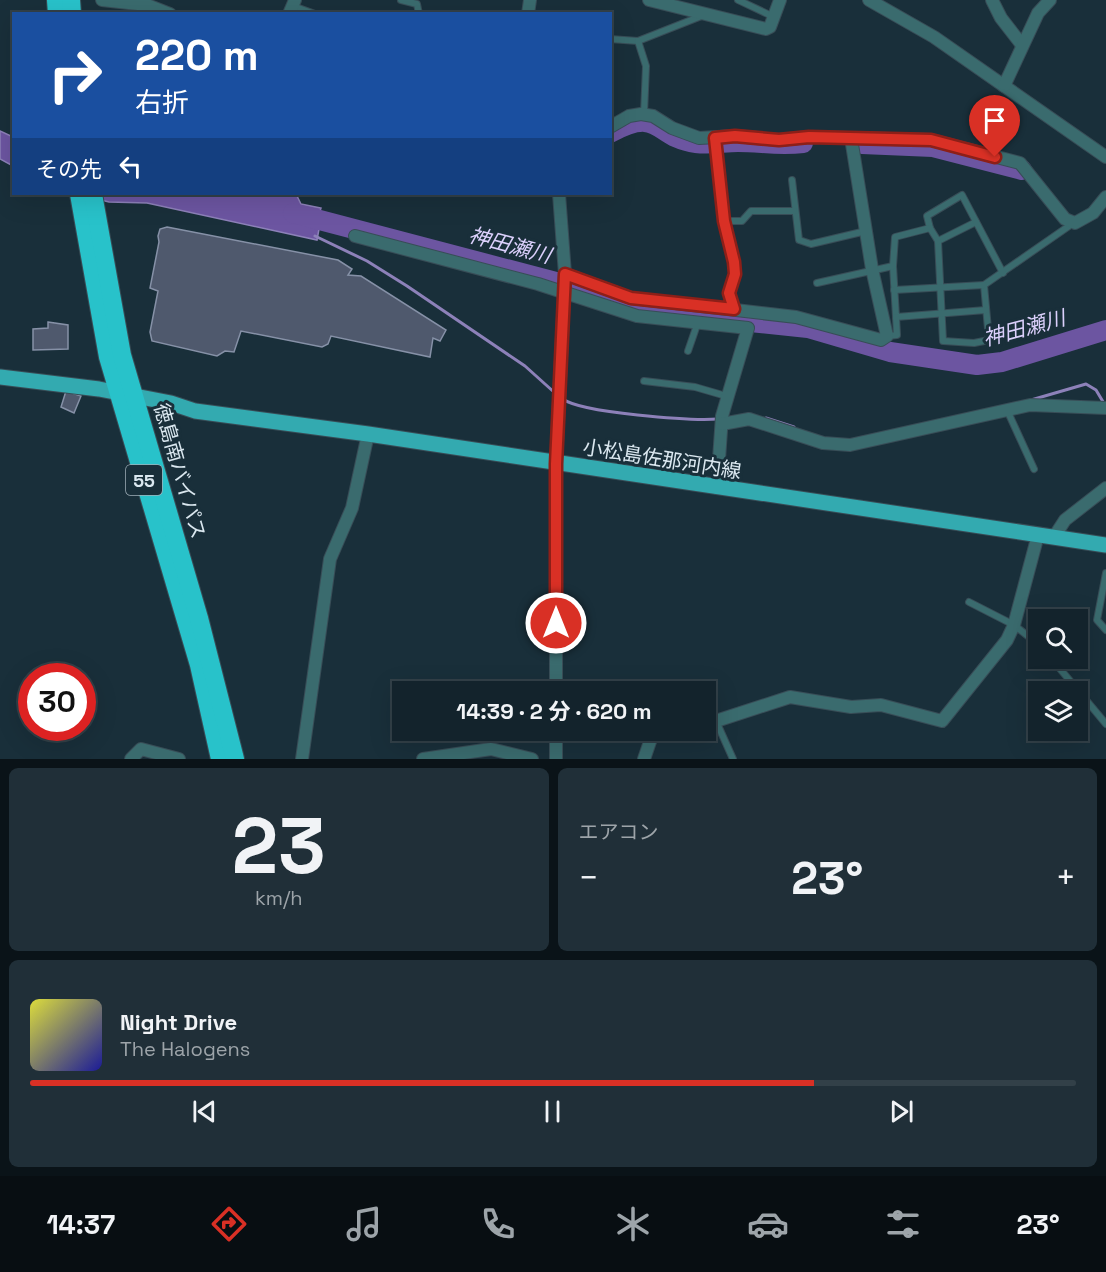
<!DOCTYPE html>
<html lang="ja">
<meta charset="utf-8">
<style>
body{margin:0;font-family:"Space Grotesk","Noto Sans JP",sans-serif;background:#202f38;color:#f1f3f6;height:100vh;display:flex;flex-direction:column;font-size:22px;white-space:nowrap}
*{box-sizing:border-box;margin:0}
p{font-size:20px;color:#9da4a9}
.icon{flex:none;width:33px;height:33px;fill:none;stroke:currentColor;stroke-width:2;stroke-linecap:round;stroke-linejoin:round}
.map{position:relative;height:759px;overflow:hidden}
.sheet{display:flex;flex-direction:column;gap:9px;padding:9px;background:#0a1318;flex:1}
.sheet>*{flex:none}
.banner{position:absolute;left:12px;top:12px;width:600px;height:183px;border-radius:0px;box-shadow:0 6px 24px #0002,0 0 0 2px #324048;background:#1a4fa0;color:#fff;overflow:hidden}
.tools{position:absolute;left:1028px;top:609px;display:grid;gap:12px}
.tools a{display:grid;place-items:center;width:60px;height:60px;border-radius:0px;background:#13232c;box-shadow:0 6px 24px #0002,0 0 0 2px #324048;font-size:30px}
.speed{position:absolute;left:18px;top:663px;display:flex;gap:12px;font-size:30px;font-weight:700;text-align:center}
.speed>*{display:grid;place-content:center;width:78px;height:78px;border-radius:50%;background:#13232c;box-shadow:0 6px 24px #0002,0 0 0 2px #324048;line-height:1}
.speed .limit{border:9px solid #d22;background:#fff;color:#111}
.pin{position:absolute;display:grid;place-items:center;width:51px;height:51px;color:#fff;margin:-62px -26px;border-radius:50% 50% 50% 0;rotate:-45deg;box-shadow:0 0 6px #0007}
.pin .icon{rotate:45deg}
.me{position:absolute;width:66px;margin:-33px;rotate:0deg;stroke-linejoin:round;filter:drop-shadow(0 0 4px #0008)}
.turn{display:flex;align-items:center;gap:21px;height:126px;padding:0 24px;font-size:27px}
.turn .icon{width:78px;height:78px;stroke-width:2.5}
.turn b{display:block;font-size:42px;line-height:51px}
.then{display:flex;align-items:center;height:57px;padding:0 24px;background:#0003;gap:12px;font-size:22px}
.big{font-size:45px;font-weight:700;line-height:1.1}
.sheet .tile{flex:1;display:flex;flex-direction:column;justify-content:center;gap:9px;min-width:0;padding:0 21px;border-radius:9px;background:#202f38}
.sheet .dial{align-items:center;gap:0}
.dial b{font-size:78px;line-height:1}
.song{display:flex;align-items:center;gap:18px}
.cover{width:72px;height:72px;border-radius:9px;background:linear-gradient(135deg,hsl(60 70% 55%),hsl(240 70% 35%))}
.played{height:6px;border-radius:3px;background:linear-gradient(90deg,#d93025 75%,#324048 75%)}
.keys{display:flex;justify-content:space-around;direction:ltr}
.heat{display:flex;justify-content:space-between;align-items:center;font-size:33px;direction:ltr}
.sheet .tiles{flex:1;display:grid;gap:9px;grid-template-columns:1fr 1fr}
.tile:last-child{grid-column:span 2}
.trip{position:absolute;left:392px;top:681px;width:324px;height:60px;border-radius:0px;background:#13232c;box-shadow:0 6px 24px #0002,0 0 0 2px #324048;font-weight:700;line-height:60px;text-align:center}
.tabs{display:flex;height:96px;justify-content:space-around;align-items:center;background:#080e12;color:#9da4a9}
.tabs .icon{width:42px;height:42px}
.tabs .selected{color:#d93025}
.tabs b{font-size:27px;color:#f1f3f6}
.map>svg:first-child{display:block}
.water{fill:#6c55a1;stroke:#8d81b9;stroke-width:1.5}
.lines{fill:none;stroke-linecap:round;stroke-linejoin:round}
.stream{stroke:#8d81b9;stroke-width:3}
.river{stroke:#6c55a1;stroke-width:20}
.building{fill:#4f596d;stroke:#8691a7;stroke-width:1.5}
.lane-casing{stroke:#384d57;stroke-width:8}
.street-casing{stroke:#384d57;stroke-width:14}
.primary-casing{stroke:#384d57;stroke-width:17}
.highway-casing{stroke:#384d57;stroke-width:20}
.lane{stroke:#3a6b6e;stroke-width:6}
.street{stroke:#3a6b6e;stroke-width:12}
.primary{stroke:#33aab0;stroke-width:15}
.highway{stroke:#28c2ca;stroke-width:18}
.route-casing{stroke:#8d1f18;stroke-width:15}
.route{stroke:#d93025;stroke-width:10}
.labels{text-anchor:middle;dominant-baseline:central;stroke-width:6;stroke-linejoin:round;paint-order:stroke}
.shield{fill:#192f3a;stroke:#a1b0b9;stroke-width:1.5}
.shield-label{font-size:18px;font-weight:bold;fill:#dbe8f0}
.street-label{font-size:20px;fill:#dbe8f0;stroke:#192f3a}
.water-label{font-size:21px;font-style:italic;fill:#dbd0fc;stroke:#192f3a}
</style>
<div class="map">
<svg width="1106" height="759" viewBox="0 0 1106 759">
<rect width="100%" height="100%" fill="#192f3a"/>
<!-- water -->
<g class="water">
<path d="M0,131l13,6v29l-13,-7z"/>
<path d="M77,194h219l5,10 20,4 -5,15 3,6 -2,11 -170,-37 -38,-1z"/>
</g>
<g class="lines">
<!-- stream -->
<g class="stream">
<path d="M315,236l52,25 40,25 118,80 30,27"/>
<path d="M563,399c18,14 129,22 155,20"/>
<path d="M1031,400l55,-16 10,6 9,15"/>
<path d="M766,418l28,9"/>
</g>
<!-- river -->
<g class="river">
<path d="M610,133c52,-28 44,5 86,10 14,2 28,-1 42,-1 23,0 41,4 65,1"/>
<path d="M862,144l71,3 89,23"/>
<path d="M293,213l278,73 41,18 41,8 155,16 82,24 87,13 25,-3 104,-32"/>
</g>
</g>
<!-- building -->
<g class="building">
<path d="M167,227l171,33 14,9 -4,6 13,1 85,54 -6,11 -7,-3 -3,19 -99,-21 -3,8 -6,3 -81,-16 -7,21 -9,-1 -8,5 -65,-15 -2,-9 8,-41 -8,-3 9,-46 -1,-6 2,-7z"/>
<path d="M48,322l20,3v24l-35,1v-21l15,-1z"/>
<path d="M66,391l15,5 -7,17 -13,-6z"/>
</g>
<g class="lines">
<defs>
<g id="lane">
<path d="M401,0l16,4 2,10"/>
<path d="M738,0l36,17"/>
<path d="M293,6l22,8"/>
<path d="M610,39l28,2 66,-26"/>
<path d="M638,41l8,25 -2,48"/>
<path d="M715,138l9,83 9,41 2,12 -6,19 5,16"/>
<path d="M792,180l7,60 12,4 55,-13"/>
<path d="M724,221h18l9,-10h43"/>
<path d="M976,222l-38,19 5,100 31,2 15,-3 -5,-55 85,-59 1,-5"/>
<path d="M930,228l-3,-12 35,-21 41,78"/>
<path d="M893,266l3,51 90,-7"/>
<path d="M817,283l76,-17 2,-29 35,-9 8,13"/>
<path d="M894,290l90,-5"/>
<path d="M887,336l10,-1 -1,-18"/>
<path d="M688,351l10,-29"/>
<path d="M644,381l51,6 31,9"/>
<path d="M1007,410l27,59"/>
<path d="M1106,573l-9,47 9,10"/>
<path d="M969,602l45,23 24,19"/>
<path d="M1051,658l55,66"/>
<path d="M716,721l17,38"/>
</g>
<g id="street">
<path d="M102,0l45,5 23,9"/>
<path d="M649,0l117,29 4,-2 10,-27"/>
<path d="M869,0l65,37 172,120"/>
<path d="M992,0l9,18 21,27"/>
<path d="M289,14l6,-14"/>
<path d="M528,14l2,-14"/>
<path d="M1004,86l34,-73 12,-13"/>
<path d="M610,127l19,-11 12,-2 12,2 19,12 27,10 36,-2 44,4 30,-3 122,3 89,23 45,56 10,4 18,-10 13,-16"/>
<path d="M355,236l183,48 99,32 111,12 -26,88 -5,72"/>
<path d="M565,274l66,24 165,19 85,23 6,-4 -15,-67 -21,-131"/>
<path d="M722,424l27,-5 74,24 27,2 180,-40 76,3"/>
<path d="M1054,537l11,-17 41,-32"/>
<path d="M556,692v-228l9,-190 -6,-80"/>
<path d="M705,719l11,2 74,-24 61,10 30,-2 61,16 65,-81 7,-15 24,-90"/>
<path d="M131,759l10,-10 38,10"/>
<path d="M302,759l28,-200 22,-51 16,-74"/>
<path d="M423,759l68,-10 41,10"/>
<path d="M556,759v-29"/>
<path d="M644,759l10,-29"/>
</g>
<path id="primary" d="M0,377l99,12 72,14 24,8 173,23 738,111"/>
<g id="highway">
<path d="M56,0l1,14"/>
<path d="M71,0l1,14"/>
<path d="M79,194l29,163 91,308 21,94"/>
<path d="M93,194l29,161 77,263 36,141"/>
</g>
</defs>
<!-- lane casing -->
<use href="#lane" class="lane-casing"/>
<!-- street casing -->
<use href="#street" class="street-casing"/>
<!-- primary casing -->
<use href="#primary" class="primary-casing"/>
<!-- highway casing -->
<use href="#highway" class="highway-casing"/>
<!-- lane -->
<use href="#lane" class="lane"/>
<!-- street -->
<use href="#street" class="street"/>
<!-- primary -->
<use href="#primary" class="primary"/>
<!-- highway -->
<use href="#highway" class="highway"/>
</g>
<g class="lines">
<defs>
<path id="route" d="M556,623v-159l9,-190 66,24 103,11 -5,-16 6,-19 -1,-12 -10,-41 -9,-83 20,-2 44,4 30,-3 122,3 64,17"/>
</defs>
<!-- route casing -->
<use href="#route" class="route-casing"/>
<!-- route -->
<use href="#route" class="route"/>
</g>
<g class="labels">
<!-- shield labels -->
<rect class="shield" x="126" y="465" width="36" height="30" rx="4.5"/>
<g class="shield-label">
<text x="144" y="480">55</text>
</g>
<!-- street labels -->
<g class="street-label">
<text transform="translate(662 459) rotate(9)">小松島佐那河内線</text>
<text transform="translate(180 471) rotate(74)">徳島南バイパス</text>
</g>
<!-- water labels -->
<g class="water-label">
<text transform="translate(510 245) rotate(15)">神田瀬川</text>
<text transform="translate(1024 328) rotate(-15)">神田瀬川</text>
</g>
</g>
</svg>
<div class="tools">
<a><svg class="icon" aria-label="search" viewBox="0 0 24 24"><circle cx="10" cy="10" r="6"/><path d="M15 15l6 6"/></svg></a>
<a><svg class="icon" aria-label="layers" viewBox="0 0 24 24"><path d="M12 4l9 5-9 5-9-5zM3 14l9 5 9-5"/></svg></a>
</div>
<div class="speed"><div class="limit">30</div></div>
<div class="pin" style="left:995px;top:157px;background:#d93025"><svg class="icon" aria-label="arrive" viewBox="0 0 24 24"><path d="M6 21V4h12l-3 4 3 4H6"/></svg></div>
<svg class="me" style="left:556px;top:623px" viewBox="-20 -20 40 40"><circle r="17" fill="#d93025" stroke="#fff" stroke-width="3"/><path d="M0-11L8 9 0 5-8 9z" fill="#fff"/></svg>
<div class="trip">14:39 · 2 分 · 620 m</div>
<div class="banner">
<div class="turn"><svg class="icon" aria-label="right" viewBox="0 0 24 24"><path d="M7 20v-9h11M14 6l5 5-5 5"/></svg><div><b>220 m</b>右折</div></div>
<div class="then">その先<svg class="icon" aria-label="left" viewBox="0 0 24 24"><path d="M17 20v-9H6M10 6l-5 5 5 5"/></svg></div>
</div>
</div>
<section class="sheet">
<div class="tiles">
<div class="tile dial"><b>23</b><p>km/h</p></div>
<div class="tile"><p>エアコン</p>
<div class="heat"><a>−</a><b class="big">23°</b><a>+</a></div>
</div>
<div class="tile">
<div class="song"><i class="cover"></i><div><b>Night Drive</b><p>The Halogens</p></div></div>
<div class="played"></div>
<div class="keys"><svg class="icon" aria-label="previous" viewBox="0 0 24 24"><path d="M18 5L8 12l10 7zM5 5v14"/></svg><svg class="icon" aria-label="pause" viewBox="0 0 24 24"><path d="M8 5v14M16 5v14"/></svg><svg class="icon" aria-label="next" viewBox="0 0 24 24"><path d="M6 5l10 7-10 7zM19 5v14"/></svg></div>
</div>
</div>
</section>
<nav class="tabs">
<b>14:37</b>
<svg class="icon selected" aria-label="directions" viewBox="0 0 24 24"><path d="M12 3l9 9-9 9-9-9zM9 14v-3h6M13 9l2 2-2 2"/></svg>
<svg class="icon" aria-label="music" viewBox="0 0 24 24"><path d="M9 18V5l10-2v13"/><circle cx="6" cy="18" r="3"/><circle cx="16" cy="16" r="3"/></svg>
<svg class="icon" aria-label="phone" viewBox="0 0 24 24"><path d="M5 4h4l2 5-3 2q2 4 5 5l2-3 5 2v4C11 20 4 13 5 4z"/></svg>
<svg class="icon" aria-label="climate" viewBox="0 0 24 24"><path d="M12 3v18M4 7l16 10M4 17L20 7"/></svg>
<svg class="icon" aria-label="car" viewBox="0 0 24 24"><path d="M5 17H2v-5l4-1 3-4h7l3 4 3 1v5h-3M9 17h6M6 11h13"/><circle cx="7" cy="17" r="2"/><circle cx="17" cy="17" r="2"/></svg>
<svg class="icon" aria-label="filters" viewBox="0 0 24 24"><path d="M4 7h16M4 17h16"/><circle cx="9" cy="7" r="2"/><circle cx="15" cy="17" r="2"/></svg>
<b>23°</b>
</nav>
